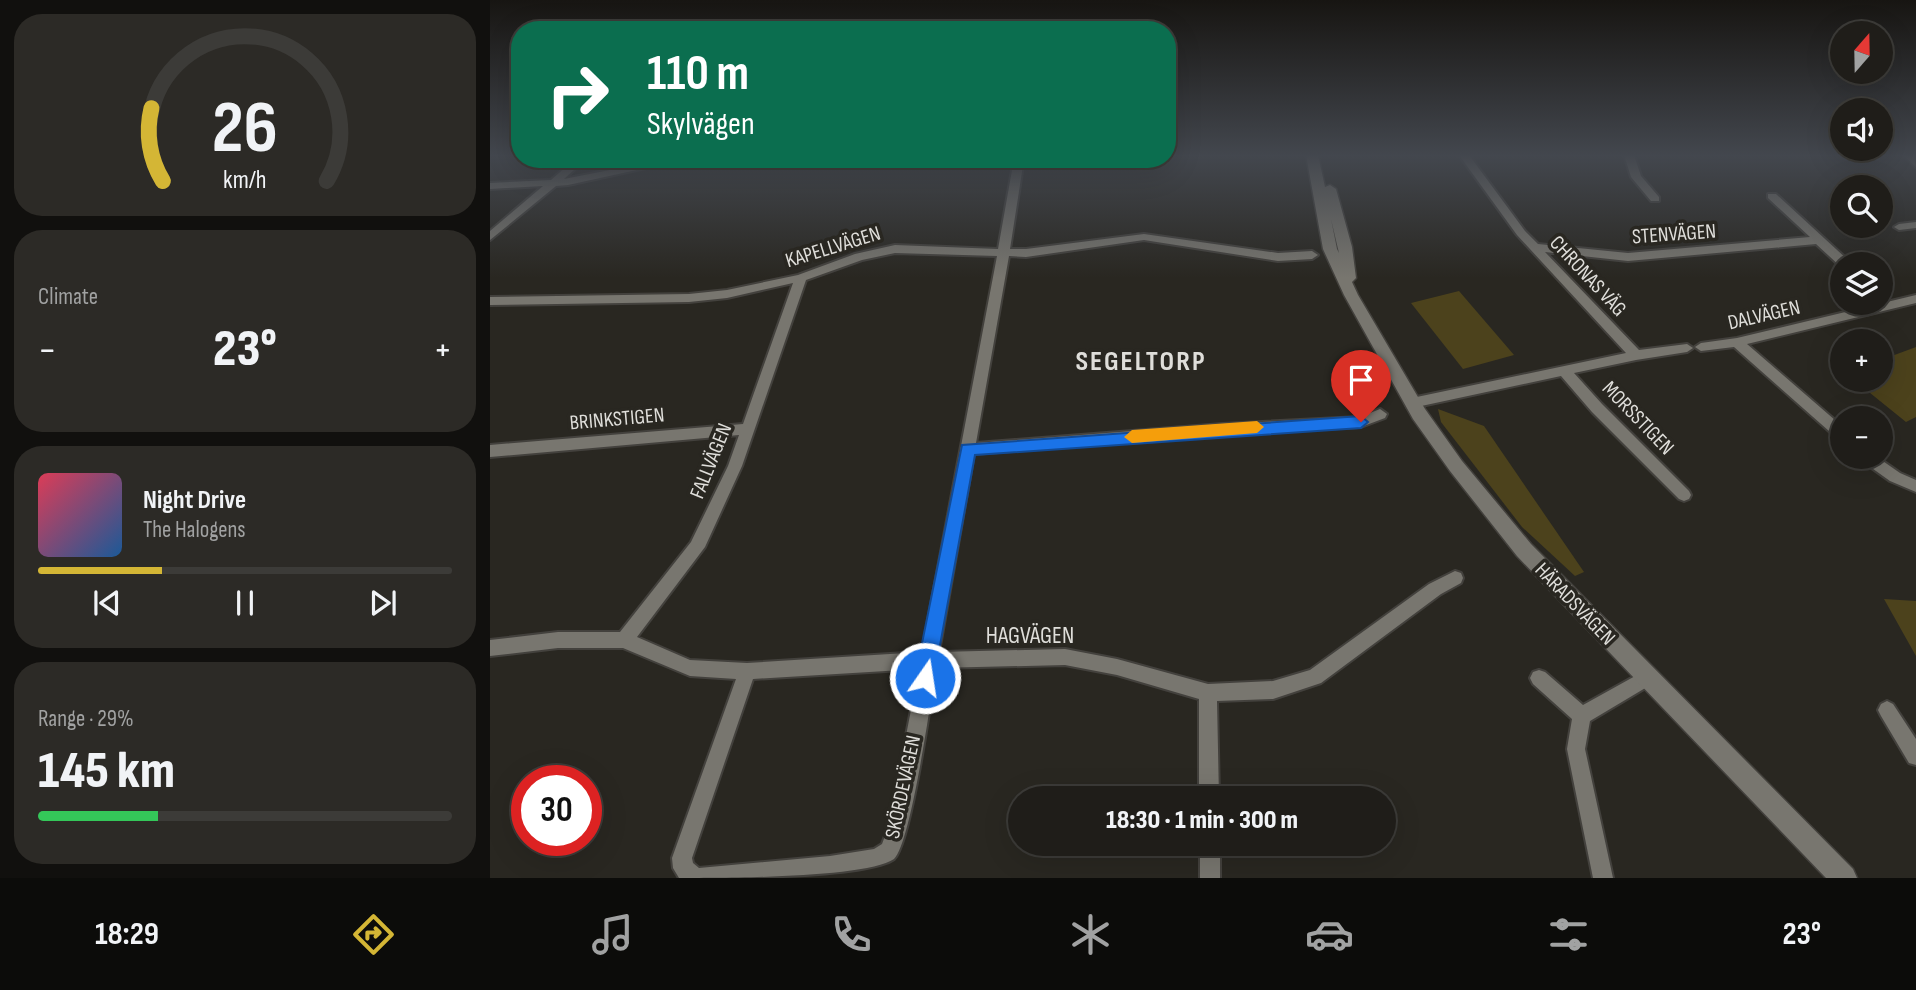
<!DOCTYPE html>
<meta charset="utf-8">
<style>
body{margin:0;font-family:"Sofia Sans Condensed",sans-serif;background:#2c2a26;color:#f1f3f6;height:100vh;display:flex;flex-direction:column;font-size:26px;white-space:nowrap}
*{box-sizing:border-box;margin:0}
p{font-size:23px;color:#a1a2a2}
.icon{flex:none;width:38px;height:38px;fill:none;stroke:currentColor;stroke-width:2;stroke-linecap:round;stroke-linejoin:round}
.map{position:relative;flex:1;overflow:hidden}
.side{display:flex;flex-direction:column;gap:14px;padding:14px;background:#11100e;width:490px}
.side>*{flex:none}
.hud{position:absolute;left:21px;top:21px;width:665px;height:147px;border-radius:28px;box-shadow:0 7px 28px #0002,0 0 0 2px #3c3b38;background:#0b6e4f;color:#fff;overflow:hidden}
.needle{width:46px;rotate:20deg}
.tools{position:absolute;left:1340px;top:21px;display:grid;gap:14px}
.tools a{display:grid;place-items:center;width:63px;height:63px;border-radius:50%;background:#1f1d19;box-shadow:0 7px 28px #0002,0 0 0 2px #3c3b38;font-size:35px}
.speed{position:absolute;left:21px;top:765px;display:flex;gap:14px;font-size:35px;font-weight:700;text-align:center}
.speed>*{display:grid;place-content:center;width:91px;height:91px;border-radius:50%;background:#1f1d19;box-shadow:0 7px 28px #0002,0 0 0 2px #3c3b38;line-height:1}
.speed .limit{border:10px solid #d22;background:#fff;color:#111}
.pin{position:absolute;display:grid;place-items:center;width:60px;height:60px;color:#fff;margin:-72px -30px;border-radius:50% 50% 50% 0;rotate:-45deg;box-shadow:0 0 7px #0007}
.pin .icon{rotate:45deg}
.me{position:absolute;width:77px;margin:-38px;rotate:13deg;stroke-linejoin:round;filter:drop-shadow(0 0 5px #0008)}
.turn{display:flex;align-items:center;gap:24px;height:147px;padding:0 21px;font-size:32px}
.turn .icon{width:91px;height:91px;stroke-width:2.5}
.turn b{display:block;font-size:49px;line-height:60px}
.big{font-size:52px;font-weight:800;line-height:1.1}
.side .tile{flex:1;display:flex;flex-direction:column;justify-content:center;gap:10px;min-width:0;padding:0 24px;border-radius:28px;background:#2c2a26}
.side .dial{align-items:center;gap:0}
.dial svg{height:182px;overflow:visible;fill:none;stroke:#3c3b38;stroke-width:7;stroke-linecap:round;text-anchor:middle}
.dial text{fill:#f1f3f6;stroke:none}
.song{display:flex;align-items:center;gap:21px}
.cover{width:84px;height:84px;border-radius:10px;background:linear-gradient(135deg,hsl(350 70% 55%),hsl(210 70% 35%))}
.played{height:7px;border-radius:4px;background:linear-gradient(90deg,#d4b635 30%,#3c3b38 30%)}
.keys{display:flex;justify-content:space-around;direction:ltr}
.heat{display:flex;justify-content:space-between;align-items:center;font-size:38px;direction:ltr}
.charge{height:10px;border-radius:5px;background:linear-gradient(90deg,#34c759 29%,#3c3b38 0)}
.trip{position:absolute;left:518px;top:786px;width:388px;height:70px;border-radius:35px;background:#1f1d19;box-shadow:0 7px 28px #0002,0 0 0 2px #3c3b38;font-weight:800;line-height:70px;text-align:center}
.menu{display:flex;height:112px;justify-content:space-around;align-items:center;background:#0c0c0a;color:#a1a2a2}
.menu .icon{width:49px;height:49px}
.menu .active{color:#d4b635}
.menu b{font-size:32px;color:#f1f3f6}
main{display:flex;flex:1;min-height:0}
.map>svg:first-child{display:block}
.green{fill:#4c421c}
.lines{fill:none;stroke-linecap:round;stroke-linejoin:round}
.minor-casing{stroke:#43413d;stroke-width:4}
.tertiary-casing{stroke:#43413d;stroke-width:3}
.minor{fill:#78766f;fill-rule:evenodd}
.tertiary{fill:#78766f;fill-rule:evenodd}
.route{fill:#1a73e8;stroke:#114b97;stroke-width:2}
.slow{fill:#f59e0b}
.labels{text-anchor:middle;dominant-baseline:central;stroke-width:7;stroke-linejoin:round;paint-order:stroke}
.street-label{font-size:21px;fill:#dfdeda;stroke:#292721}
.near-street-label{font-size:24px;fill:#dfdeda;stroke:#292721}
.district-label{font-size:28px;font-weight:bold;letter-spacing:2px;fill:#dfdeda;stroke:#292721}
</style>
<main>
<section class="side">
<div class="tile dial"><svg viewBox="0 0 100 80">
<path d="M14 69A42 42 0 1 1 86 69"/>
<path d="M14 69A42 42 0 0 1 9 37" stroke="#d4b635"/>
<text x="50" y="56" font-size="32" font-weight="700">26</text>
<text x="50" y="72" font-size="11">km/h</text>
</svg></div>
<div class="tile"><p>Climate</p>
<div class="heat"><a>−</a><b class="big">23°</b><a>+</a></div>
</div>
<div class="tile">
<div class="song"><i class="cover"></i><div><b>Night Drive</b><p>The Halogens</p></div></div>
<div class="played"></div>
<div class="keys"><svg class="icon" aria-label="previous" viewBox="0 0 24 24"><path d="M18 5L8 12l10 7zM5 5v14"/></svg><svg class="icon" aria-label="pause" viewBox="0 0 24 24"><path d="M8 5v14M16 5v14"/></svg><svg class="icon" aria-label="next" viewBox="0 0 24 24"><path d="M6 5l10 7-10 7zM19 5v14"/></svg></div>
</div>
<div class="tile"><p>Range · 29%</p><b class="big">145 km</b><div class="charge"></div></div>
</section>
<div class="map">
<svg width="1426" height="878" viewBox="0 0 1426 878">
<rect width="100%" height="100%" fill="#292721"/>
<!-- green -->
<g class="green">
<path d="M969,291l55,64 -51,14 -52,-66z"/>
<path d="M1426,347v70l-10,5 -52,-42h27v-20z"/>
<path d="M948,409l46,17 100,146 -9,4 -53,-49 -81,-105z"/>
<path d="M1394,599l32,2v55z"/>
</g>
<g class="lines">
<defs>
<g id="minor">
<path d="M969,155h10l56,76 13,13 90,9 182,-16 -42,-39v-4h8l73,67 2,3h-8l-2,3 -25,-23 -188,17 -83,-9 94,98 48,-6 6,4 -6,4 -51,8 -62,13 28,31 87,87 2,4 -2,4 -5,2 -5,-2 -87,-87 -31,-36 -149,32 -5,-1 -2,-4 2,-4 5,-1 214,-45 -109,-118z"/>
<path d="M1134,155h10l7,21 18,21v4h-8l-20,-24z"/>
<path d="M1413,155h11l2,12z"/>
<path d="M85,159h11l-22,20 102,-20h21l-119,26 -12,1 -66,54v-9l53,-45 -53,3v-6l61,-3z"/>
<path d="M524,159h10l-14,90h16l118,-15 134,19 34,-2 6,4 -6,4 -34,2 -134,-21 -118,17 -17,-1 -33,187 247,-19 137,-7 20,-8 7,5 -2,4 -24,9 -138,7 -249,20 -35,198 126,-3 52,10 91,25 65,-3 37,-11 119,-86 26,-13 6,2 2,5 -2,5 -20,11 -120,89 -48,16 -56,2 2,97h-20v-99l-82,-24 -52,-10 -129,3c-5,31 -25,175 -42,191 -27,19 -173,19 -215,19l-6,-10 -1,-10 64,-179 -46,-3 -67,-28h-65l-68,8v-16l68,-8h62l71,-90 37,-76 11,-31 -249,22v-12l253,-21 50,-141 -66,15 -38,4 -199,3v-8l199,-3 38,-4 71,-15 57,-21 40,-9 103,4zM405,253l102,3 -75,396 -175,11 -57,-3 -53,-23 68,-90 37,-81 64,-186 56,-20zM429,669l-31,159 -6,16 -8,5 -44,7 -131,12 -6,-5 -1,-5 61,-179z"/>
<path d="M1426,222v6l-17,2 -5,-3 5,-3z"/>
<path d="M1426,295v8l-169,41 96,83v13l-5,-1 -104,-92 -33,4 -6,-4 6,-4 36,-5z"/>
<path d="M1370,457h17l23,16 16,7v12l-26,-11 -28,-20z"/>
<path d="M1049,670l6,2 38,33 63,-35 6,2 3,6 -3,6 -62,37 -5,28 28,129h-20l-26,-129 5,-30 -39,-35 -3,-6 3,-6z"/>
<path d="M1397,701l6,3 23,35v26l-7,-2 -28,-47 -3,-6 3,-6z"/>
<rect x="710" y="844" width="20" height="34"/>
</g>
<path id="tertiary" d="M816,155h12l7,32 5,-2 6,4 16,58 4,31 -4,4 6,13 67,114 37,52 69,83 322,325 4,9h-31l-309,-322 -67,-85 -37,-52 -69,-124 -21,-46zM841,219l8,34 -2,-4z"/>
</defs>
<!-- minor casing -->
<use href="#minor" class="minor-casing"/>
<!-- tertiary casing -->
<use href="#tertiary" class="tertiary-casing"/>
<!-- minor -->
<use href="#minor" class="minor"/>
<!-- tertiary -->
<use href="#tertiary" class="tertiary"/>
</g>
<!-- sky -->
<linearGradient id="sky" x2="0" y2="1"><stop stop-color="#171512"/><stop offset="0.56" stop-color="#43474e"/><stop offset="1" stop-color="#43474e" stop-opacity="0"/></linearGradient>
<rect width="1426" height="278" fill="url(#sky)"/>
<!-- route -->
<path class="route" d="M871,416l7,6 -7,6 -386,27 -41,223 -2,7 -7,3 -8,-3 -2,-7 47,-233z"/>
<!-- slow -->
<path class="slow" d="M767,421l7,6 -7,6 -125,10 -8,-6 8,-7z"/>
<g class="labels">
<!-- street labels -->
<g class="street-label">
<text transform="translate(1184 234) rotate(-4)">STENVÄGEN</text>
<text transform="translate(343 247) rotate(-17)">KAPELLVÄGEN</text>
<text transform="translate(1098 276) rotate(47)">CHRONAS VÄG</text>
<text transform="translate(1274 315) rotate(-13)">DALVÄGEN</text>
<text transform="translate(1148 418) rotate(46)">MORSSTIGEN</text>
<text transform="translate(127 419) rotate(-5)">BRINKSTIGEN</text>
<text transform="translate(221 461) rotate(-68)">FALLVÄGEN</text>
<text transform="translate(1085 604) rotate(46)">HÄRADSVÄGEN</text>
<text transform="translate(413 787) rotate(-78)">SKÖRDEVÄGEN</text>
</g>
<!-- near-street labels -->
<g class="near-street-label">
<text x="540" y="635">HAGVÄGEN</text>
</g>
<!-- district labels -->
<g class="district-label">
<text x="651" y="361">SEGELTORP</text>
</g>
</g>
</svg>
<div class="tools">
<a><svg class="needle" viewBox="-14 -14 28 28"><path d="M0-13l5 13h-10z" fill="#e53935"/><path d="M0 13l5-13h-10z" fill="#a1a2a2"/></svg></a>
<a><svg class="icon" aria-label="sound" viewBox="0 0 24 24"><path d="M4 9h4l5-4v14l-5-4H4zM17 9q2 3 0 6"/></svg></a>
<a><svg class="icon" aria-label="search" viewBox="0 0 24 24"><circle cx="10" cy="10" r="6"/><path d="M15 15l6 6"/></svg></a>
<a><svg class="icon" aria-label="layers" viewBox="0 0 24 24"><path d="M12 4l9 5-9 5-9-5zM3 14l9 5 9-5"/></svg></a>
<a>+</a>
<a>−</a>
</div>
<div class="speed"><div class="limit">30</div></div>
<div class="pin" style="left:871px;top:422px;background:#d93025"><svg class="icon" aria-label="arrive" viewBox="0 0 24 24"><path d="M6 21V4h12l-3 4 3 4H6"/></svg></div>
<svg class="me" style="left:435px;top:678px" viewBox="-20 -20 40 40"><circle r="17" fill="#1a73e8" stroke="#fff" stroke-width="3"/><path d="M0-11L8 9 0 5-8 9z" fill="#fff"/></svg>
<div class="trip">18:30 · 1 min · 300 m</div>
<div class="hud">
<div class="turn"><svg class="icon" aria-label="right" viewBox="0 0 24 24"><path d="M7 20v-9h11M14 6l5 5-5 5"/></svg><div><b>110 m</b>Skylvägen</div></div>
</div>
</div>
</main>
<nav class="menu">
<b>18:29</b>
<svg class="icon active" aria-label="directions" viewBox="0 0 24 24"><path d="M12 3l9 9-9 9-9-9zM9 14v-3h6M13 9l2 2-2 2"/></svg>
<svg class="icon" aria-label="music" viewBox="0 0 24 24"><path d="M9 18V5l10-2v13"/><circle cx="6" cy="18" r="3"/><circle cx="16" cy="16" r="3"/></svg>
<svg class="icon" aria-label="phone" viewBox="0 0 24 24"><path d="M5 4h4l2 5-3 2q2 4 5 5l2-3 5 2v4C11 20 4 13 5 4z"/></svg>
<svg class="icon" aria-label="climate" viewBox="0 0 24 24"><path d="M12 3v18M4 7l16 10M4 17L20 7"/></svg>
<svg class="icon" aria-label="car" viewBox="0 0 24 24"><path d="M5 17H2v-5l4-1 3-4h7l3 4 3 1v5h-3M9 17h6M6 11h13"/><circle cx="7" cy="17" r="2"/><circle cx="17" cy="17" r="2"/></svg>
<svg class="icon" aria-label="filters" viewBox="0 0 24 24"><path d="M4 7h16M4 17h16"/><circle cx="9" cy="7" r="2"/><circle cx="15" cy="17" r="2"/></svg>
<b>23°</b>
</nav>
